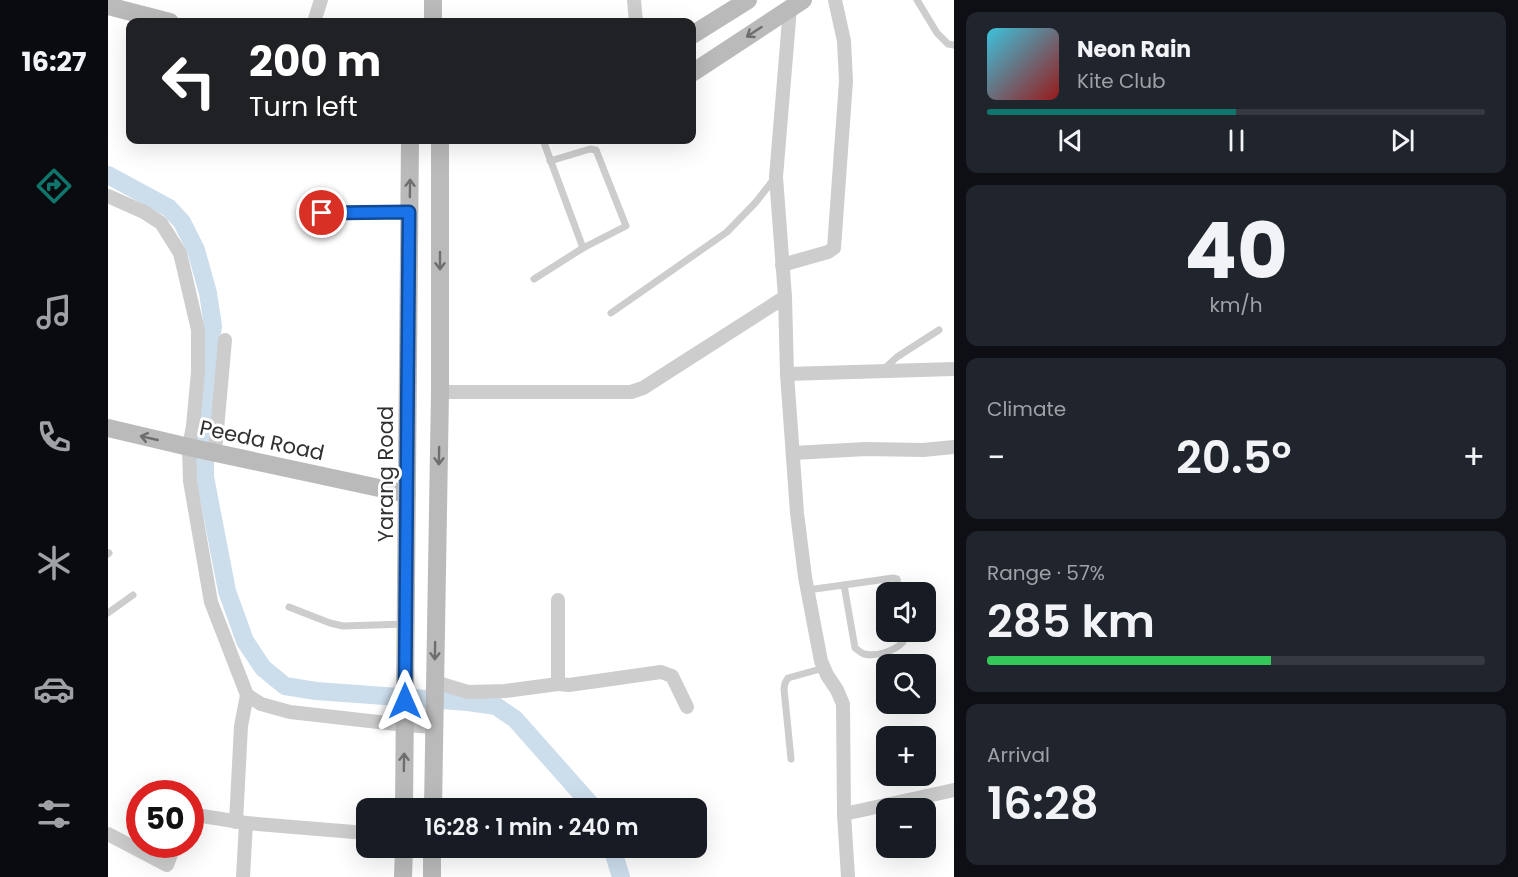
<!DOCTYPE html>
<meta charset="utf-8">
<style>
body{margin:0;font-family:Poppins,sans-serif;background:#20242c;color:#f1f3f6;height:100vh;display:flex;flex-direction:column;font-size:22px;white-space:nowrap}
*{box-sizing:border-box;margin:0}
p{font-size:20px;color:#9ea1a6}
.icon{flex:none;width:33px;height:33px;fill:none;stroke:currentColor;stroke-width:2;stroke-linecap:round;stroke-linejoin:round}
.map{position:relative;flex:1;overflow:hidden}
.side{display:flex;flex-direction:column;gap:12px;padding:12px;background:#0d0f14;width:564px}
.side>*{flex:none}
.banner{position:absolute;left:18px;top:18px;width:570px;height:126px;border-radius:12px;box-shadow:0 6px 24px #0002;background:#202124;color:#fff;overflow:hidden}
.buttons{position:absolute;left:768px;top:582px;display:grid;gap:12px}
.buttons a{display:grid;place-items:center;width:60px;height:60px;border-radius:12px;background:#171b24;box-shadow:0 6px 24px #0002;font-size:30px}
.speed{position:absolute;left:18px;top:780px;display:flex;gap:12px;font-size:30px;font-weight:700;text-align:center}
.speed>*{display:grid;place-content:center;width:78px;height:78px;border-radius:50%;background:#171b24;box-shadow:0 6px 24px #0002;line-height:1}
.speed .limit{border:9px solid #d22;background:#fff;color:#111}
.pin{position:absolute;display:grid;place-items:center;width:51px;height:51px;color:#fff;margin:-26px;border:3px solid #fff;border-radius:50%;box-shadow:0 2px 6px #0007}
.me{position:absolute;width:66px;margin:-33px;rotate:0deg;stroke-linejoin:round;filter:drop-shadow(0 0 4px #0008)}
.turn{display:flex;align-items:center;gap:21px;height:126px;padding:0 24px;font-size:27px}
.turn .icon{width:78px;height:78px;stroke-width:2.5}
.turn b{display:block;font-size:42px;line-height:51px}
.big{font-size:45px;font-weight:600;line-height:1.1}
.side .tile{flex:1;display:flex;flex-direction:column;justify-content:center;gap:9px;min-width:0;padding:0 21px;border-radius:12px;background:#20242c}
.side .dial{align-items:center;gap:0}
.dial b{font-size:78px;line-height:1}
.song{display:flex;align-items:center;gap:18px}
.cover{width:72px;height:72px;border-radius:9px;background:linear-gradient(135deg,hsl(190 70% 55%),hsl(0 70% 35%))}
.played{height:6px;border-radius:3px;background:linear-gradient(90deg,#0f766e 50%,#363941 50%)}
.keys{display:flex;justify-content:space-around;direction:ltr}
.heat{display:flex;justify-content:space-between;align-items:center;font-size:33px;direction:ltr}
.charge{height:9px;border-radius:4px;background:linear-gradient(90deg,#34c759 57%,#363941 0)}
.trip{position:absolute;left:248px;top:798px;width:351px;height:60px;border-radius:12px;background:#171b24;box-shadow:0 6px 24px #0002;font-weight:600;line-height:60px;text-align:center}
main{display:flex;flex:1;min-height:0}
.tabs{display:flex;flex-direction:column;width:108px;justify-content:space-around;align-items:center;background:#090b0e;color:#9ea1a6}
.tabs .icon{width:42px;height:42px}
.tabs .selected{color:#0f766e}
.tabs b{font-size:27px;color:#f1f3f6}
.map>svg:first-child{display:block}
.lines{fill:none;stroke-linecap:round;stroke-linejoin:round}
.canal{stroke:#ccddec;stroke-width:18}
.lane{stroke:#cdcdcd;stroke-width:7}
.street{stroke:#cdcdcd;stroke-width:14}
.secondary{stroke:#bababa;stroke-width:18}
.oneway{stroke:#6e6e6e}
.route-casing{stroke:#114b97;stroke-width:15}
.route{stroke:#1a73e8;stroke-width:10}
.labels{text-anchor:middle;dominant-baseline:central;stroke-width:6;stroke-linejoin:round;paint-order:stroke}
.street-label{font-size:21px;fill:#303030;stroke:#fff}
</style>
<main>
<nav class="tabs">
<b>16:27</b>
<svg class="icon selected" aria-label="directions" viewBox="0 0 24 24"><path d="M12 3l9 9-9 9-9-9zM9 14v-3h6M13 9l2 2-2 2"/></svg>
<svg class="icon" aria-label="music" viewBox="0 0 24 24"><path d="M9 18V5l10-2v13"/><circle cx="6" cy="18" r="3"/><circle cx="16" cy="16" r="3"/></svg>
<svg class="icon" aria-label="phone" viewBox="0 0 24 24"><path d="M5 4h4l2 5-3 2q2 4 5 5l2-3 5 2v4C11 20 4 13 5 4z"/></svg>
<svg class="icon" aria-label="climate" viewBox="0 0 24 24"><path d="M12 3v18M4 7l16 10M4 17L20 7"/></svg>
<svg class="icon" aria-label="car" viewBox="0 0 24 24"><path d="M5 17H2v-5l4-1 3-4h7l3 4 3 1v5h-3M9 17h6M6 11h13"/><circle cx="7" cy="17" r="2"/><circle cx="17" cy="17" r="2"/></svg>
<svg class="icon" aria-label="filters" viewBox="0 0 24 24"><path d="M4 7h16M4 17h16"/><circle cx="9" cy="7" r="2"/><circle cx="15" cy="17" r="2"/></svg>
</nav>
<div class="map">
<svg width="846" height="877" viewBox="0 0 846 877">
<rect width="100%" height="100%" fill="#fff"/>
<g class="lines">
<!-- canal -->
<g class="canal">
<path d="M0,175l61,33 13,14 14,28 12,43 5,33 -8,57v94l22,114 18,50 18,27 22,18 31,5 152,11 28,4 19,13 79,89"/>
<path d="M504,848l9,29"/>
</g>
<!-- lane -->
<g class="lane">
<path d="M809,0l20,33 11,11 6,1"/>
<path d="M435,140l40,108"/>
<path d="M214,213l87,-1"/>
<path d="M426,279l49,-31 43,-22 -30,-76 -6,-1 -40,12"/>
<path d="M503,313l116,-81 29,-30 18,-23"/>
<path d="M776,369l13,-12 42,-27"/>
<path d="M0,554l1,-1"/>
<path d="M736,585l49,-7 4,1 2,13"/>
<path d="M699,590l37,-5 11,63c3,2 6,5 9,6 12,3 31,-3 39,-12l-1,-10"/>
<path d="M181,607l41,16 13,3 63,-2"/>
<path d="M0,613l25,-18"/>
<path d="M683,759l-7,-70 1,-6 3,-5 36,-10"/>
</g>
<!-- street -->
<g class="street">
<path d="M526,0l2,22"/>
<path d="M682,8l-14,169 9,120 2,77 10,139 8,64 16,84 6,14 10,15 6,14 1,110 4,63"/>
<path d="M206,22l7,-22"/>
<path d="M0,196l36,16 17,11 19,30 18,77v42l-5,54 -4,21 1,34 21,121 36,93 14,9 29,8 115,13 30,2"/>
<path d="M674,265l46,-13 6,-4 12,-167 -2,-40 -9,-41"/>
<path d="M679,374l167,-5"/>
<path d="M332,392h191l12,-4 142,-91"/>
<path d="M107,452l10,-112"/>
<path d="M685,453l73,-4 57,1 31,-3"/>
<path d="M327,682l33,10 37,-1 53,-7v-84"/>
<path d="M450,684l11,1 92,-13 11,4 15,31"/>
<path d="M82,814l56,9 120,10"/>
<path d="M736,814l110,-24"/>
<path d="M128,822l5,-96 6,-31"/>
<path d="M0,834l59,31 8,-21"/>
<path d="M135,877l3,-54"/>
</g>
<!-- secondary -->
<g class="secondary">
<path d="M0,6l62,16"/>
<path d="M325,22v-22"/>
<path d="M584,35l56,-35"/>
<path d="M584,73l111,-73"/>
<path d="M0,428l85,20 214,46"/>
<path d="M296,808l6,-668"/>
<path d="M325,808l7,-416v-252"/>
<path d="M295,877l1,-29"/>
<path d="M324,877v-29"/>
</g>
</g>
<!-- one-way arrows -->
<defs><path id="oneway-shaft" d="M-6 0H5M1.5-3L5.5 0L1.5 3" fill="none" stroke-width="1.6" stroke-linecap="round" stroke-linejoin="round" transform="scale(1.5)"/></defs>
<g class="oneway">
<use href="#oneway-shaft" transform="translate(646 32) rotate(147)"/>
<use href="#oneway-shaft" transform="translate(302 188) rotate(-89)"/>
<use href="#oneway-shaft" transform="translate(332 261) rotate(90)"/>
<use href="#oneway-shaft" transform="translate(41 438) rotate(-167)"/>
<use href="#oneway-shaft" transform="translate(331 456) rotate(91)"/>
<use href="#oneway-shaft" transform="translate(327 651) rotate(91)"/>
<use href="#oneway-shaft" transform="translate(296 762) rotate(-89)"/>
</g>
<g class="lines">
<defs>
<path id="route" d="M214,213l87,-1 -4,489"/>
</defs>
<!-- route casing -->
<use href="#route" class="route-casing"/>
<!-- route -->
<use href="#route" class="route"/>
</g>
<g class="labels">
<!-- street labels -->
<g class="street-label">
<text transform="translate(154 440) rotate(12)">Peeda Road</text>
<text transform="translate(277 474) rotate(-90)">Yarang Road</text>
</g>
</g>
</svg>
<div class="buttons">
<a><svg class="icon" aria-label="sound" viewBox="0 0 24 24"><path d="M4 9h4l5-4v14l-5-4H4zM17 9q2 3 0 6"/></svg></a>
<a><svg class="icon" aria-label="search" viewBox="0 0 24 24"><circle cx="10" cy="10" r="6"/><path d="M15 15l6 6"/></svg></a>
<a>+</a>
<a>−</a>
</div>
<div class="speed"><div class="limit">50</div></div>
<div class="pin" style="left:214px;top:213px;background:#d93025"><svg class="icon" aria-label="arrive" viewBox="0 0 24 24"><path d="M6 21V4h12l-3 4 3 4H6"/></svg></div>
<svg class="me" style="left:297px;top:701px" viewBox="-20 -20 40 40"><path d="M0-17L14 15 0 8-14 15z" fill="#1a73e8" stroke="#fff" stroke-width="4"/></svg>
<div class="trip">16:28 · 1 min · 240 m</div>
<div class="banner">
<div class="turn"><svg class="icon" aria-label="left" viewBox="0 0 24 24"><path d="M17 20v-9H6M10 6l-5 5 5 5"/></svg><div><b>200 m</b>Turn left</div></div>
</div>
</div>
<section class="side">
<div class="tile">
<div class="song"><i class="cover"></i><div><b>Neon Rain</b><p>Kite Club</p></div></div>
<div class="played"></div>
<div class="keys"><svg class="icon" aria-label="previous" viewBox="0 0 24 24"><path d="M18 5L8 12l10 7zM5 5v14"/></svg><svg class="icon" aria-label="pause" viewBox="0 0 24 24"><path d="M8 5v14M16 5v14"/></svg><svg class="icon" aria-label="next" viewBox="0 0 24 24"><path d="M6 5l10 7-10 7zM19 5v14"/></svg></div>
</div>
<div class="tile dial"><b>40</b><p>km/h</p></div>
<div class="tile"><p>Climate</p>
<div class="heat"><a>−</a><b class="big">20.5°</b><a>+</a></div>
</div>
<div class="tile"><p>Range · 57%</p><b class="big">285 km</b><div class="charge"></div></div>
<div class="tile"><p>Arrival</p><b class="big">16:28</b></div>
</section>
</main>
